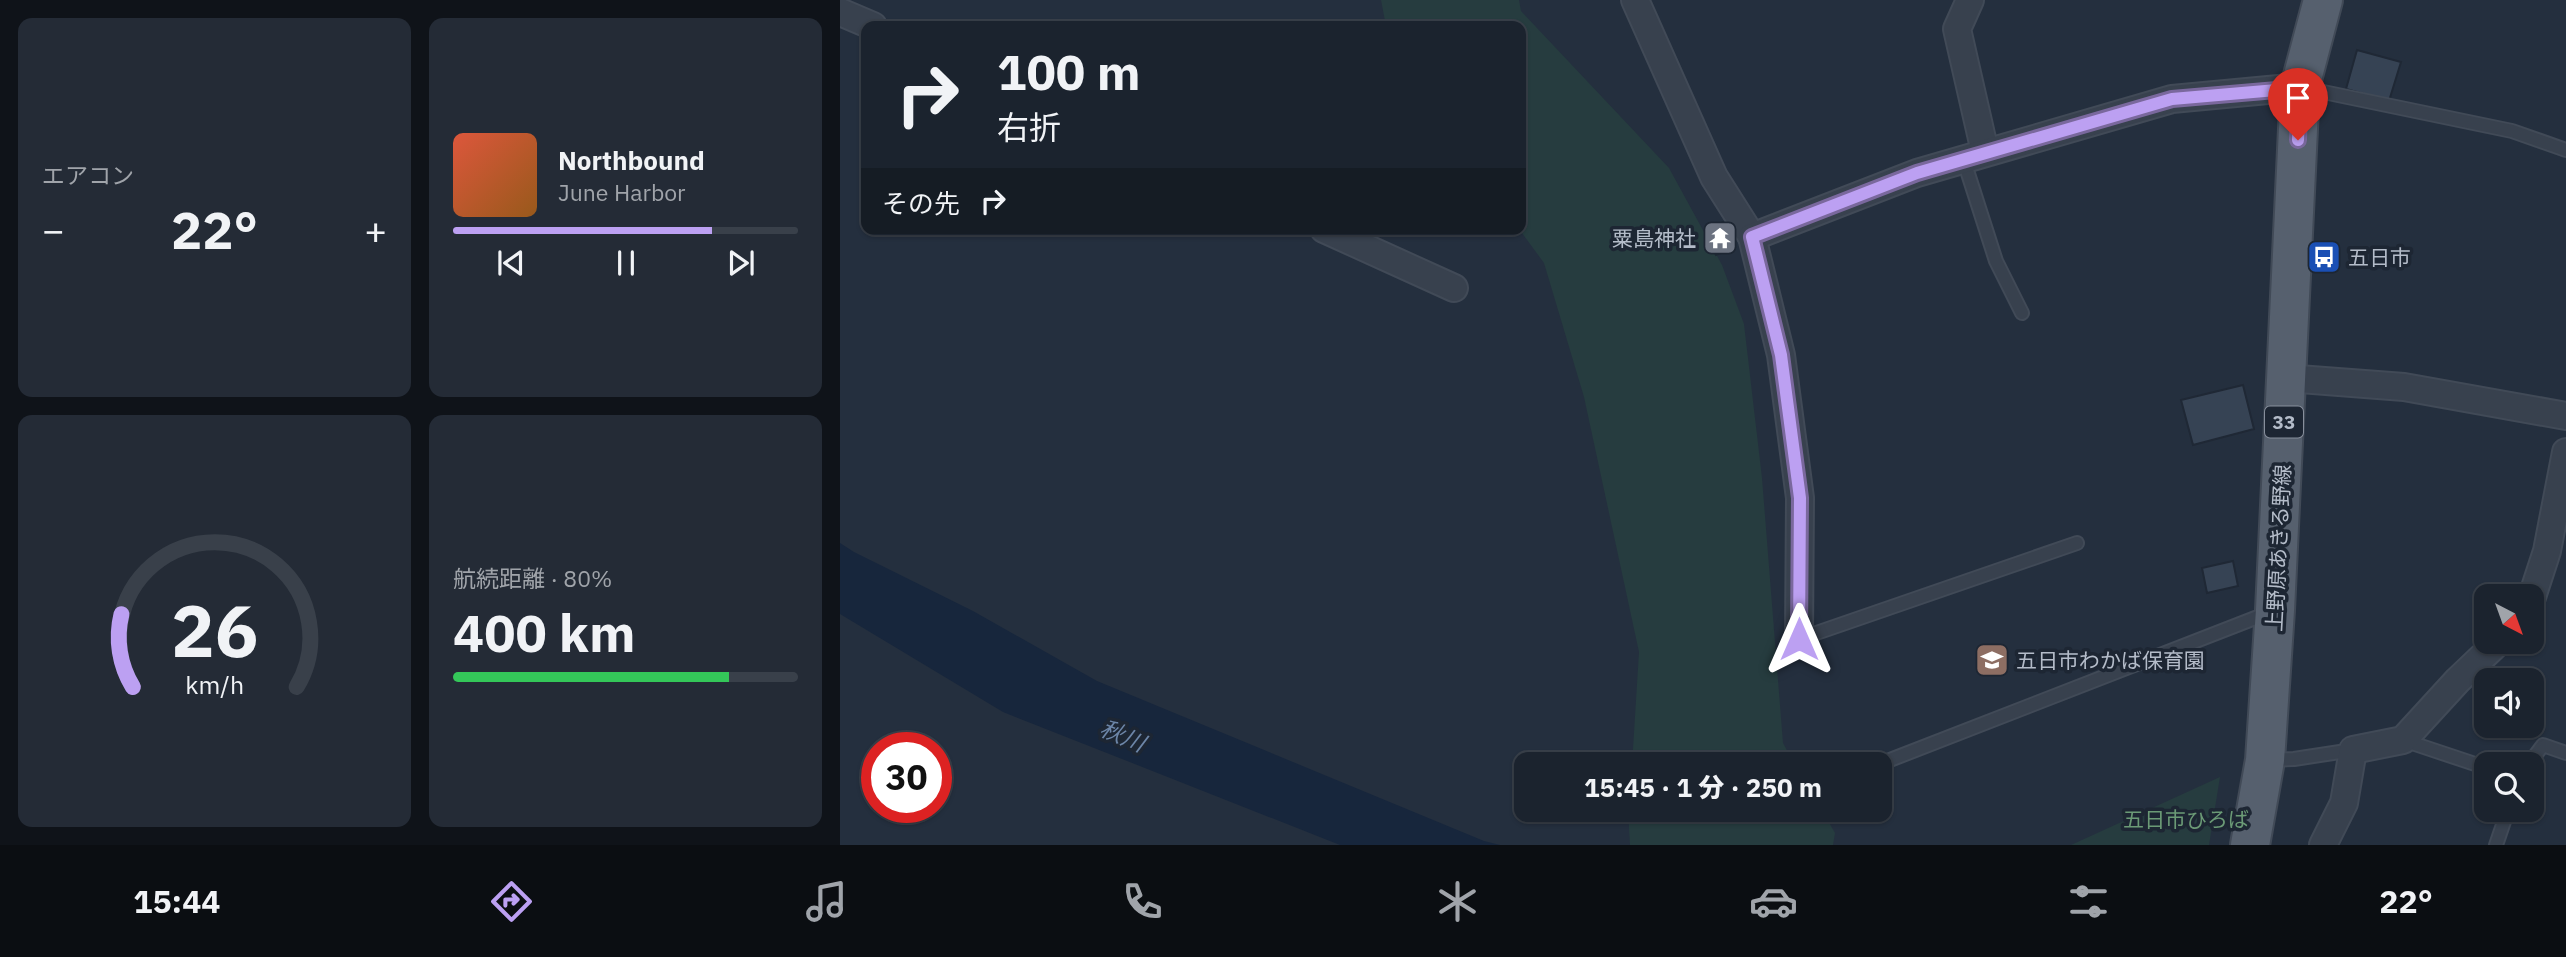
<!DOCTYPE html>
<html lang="ja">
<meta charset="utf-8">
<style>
body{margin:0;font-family:"IBM Plex Sans","Noto Sans JP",sans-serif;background:#242b36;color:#f1f3f6;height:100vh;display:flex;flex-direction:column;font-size:26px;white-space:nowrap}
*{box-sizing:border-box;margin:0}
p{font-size:23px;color:#a0a4aa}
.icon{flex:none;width:38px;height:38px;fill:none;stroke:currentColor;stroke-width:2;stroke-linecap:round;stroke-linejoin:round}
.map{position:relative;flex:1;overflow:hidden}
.details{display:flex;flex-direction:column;gap:18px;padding:18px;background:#0f1319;width:840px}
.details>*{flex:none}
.banner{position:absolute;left:21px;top:21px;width:665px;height:214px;border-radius:14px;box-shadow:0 2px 5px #0004,0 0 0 2px #39404a;background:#1b232e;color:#f1f3f6;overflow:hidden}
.needle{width:46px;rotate:139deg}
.controls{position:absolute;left:1634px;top:584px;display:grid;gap:14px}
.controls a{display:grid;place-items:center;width:70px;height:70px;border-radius:14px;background:#1b232e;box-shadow:0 2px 5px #0004,0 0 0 2px #39404a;font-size:35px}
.speed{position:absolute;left:21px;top:732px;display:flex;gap:14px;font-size:35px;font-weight:700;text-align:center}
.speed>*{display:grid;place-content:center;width:91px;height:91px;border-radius:50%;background:#1b232e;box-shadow:0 2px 5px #0004,0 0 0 2px #39404a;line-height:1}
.speed .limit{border:10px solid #d22;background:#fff;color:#111}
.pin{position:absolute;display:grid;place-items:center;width:60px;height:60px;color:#fff;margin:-72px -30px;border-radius:50% 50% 50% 0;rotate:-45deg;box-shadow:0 0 7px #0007}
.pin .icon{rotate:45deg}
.me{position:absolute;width:77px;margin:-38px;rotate:0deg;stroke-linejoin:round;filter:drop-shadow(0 0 5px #0008)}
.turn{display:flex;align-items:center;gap:24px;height:147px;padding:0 21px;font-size:32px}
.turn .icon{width:91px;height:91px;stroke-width:2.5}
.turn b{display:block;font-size:49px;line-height:60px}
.then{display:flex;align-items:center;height:66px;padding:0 21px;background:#0003;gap:14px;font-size:26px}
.big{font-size:52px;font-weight:800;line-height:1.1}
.details .widget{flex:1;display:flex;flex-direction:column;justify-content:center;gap:10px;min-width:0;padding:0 24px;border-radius:14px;background:#242b36}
.details .dial{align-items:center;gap:0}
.dial svg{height:182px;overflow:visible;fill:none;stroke:#39404a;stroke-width:7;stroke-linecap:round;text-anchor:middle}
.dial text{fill:#f1f3f6;stroke:none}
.song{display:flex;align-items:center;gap:21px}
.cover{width:84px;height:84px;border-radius:10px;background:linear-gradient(135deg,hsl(10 70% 55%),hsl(30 70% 35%))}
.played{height:7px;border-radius:4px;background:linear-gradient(90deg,#bca0f2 75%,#39404a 75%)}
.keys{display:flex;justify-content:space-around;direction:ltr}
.heat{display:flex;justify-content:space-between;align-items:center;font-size:38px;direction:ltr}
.charge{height:10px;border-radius:5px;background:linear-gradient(90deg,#34c759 80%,#39404a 0)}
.details .tiles{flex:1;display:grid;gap:18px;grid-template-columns:repeat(2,1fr)}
.trip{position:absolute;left:674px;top:752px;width:378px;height:70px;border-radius:14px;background:#1b232e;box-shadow:0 2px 5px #0004,0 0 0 2px #39404a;font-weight:800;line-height:70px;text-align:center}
.menu{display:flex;height:112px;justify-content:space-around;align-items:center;background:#0b0e12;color:#a0a4aa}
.menu .icon{width:49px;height:49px}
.menu .current{color:#bca0f2}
.menu b{font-size:32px;color:#f1f3f6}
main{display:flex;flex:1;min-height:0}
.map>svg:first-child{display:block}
.green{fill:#263c3f}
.water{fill:#17263c}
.building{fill:#364354;stroke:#1f2835;stroke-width:2}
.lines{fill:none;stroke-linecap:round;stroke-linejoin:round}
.service-casing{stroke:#414a57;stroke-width:16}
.minor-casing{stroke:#414a57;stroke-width:30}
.primary-casing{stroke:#414a57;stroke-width:42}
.service{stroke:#38414e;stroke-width:12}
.minor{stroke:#38414e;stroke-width:26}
.primary{stroke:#56606e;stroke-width:38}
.route-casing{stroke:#7a689d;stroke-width:18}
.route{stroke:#bca0f2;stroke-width:12}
.labels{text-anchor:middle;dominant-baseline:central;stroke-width:7;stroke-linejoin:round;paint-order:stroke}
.shield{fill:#1d2633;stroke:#878f9c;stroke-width:2}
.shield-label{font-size:19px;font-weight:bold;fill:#b4bcc9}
.poi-label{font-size:21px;fill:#b4bcc9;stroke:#1d2633;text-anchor:start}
.street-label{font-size:21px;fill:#b4bcc9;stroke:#1d2633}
.park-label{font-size:21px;fill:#6b9a76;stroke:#1d2633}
.water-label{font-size:23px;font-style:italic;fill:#6d86a8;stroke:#1d2633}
</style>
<main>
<section class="details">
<div class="tiles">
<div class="widget"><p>エアコン</p>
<div class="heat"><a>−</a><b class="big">22°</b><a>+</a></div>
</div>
<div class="widget">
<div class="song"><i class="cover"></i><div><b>Northbound</b><p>June Harbor</p></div></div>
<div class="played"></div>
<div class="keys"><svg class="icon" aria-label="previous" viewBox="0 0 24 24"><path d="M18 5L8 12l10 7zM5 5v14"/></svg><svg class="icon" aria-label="pause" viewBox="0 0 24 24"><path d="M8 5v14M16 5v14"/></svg><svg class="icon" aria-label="next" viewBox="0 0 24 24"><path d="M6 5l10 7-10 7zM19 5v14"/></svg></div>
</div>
<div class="widget dial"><svg viewBox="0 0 100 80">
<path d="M14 69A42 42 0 1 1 86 69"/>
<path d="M14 69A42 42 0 0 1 9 37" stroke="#bca0f2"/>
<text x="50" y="56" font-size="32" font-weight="700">26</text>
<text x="50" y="72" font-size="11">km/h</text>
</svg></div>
<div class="widget"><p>航続距離 · 80%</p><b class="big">400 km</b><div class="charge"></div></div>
</div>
</section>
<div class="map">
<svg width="1726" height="845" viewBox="0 0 1726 845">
<rect width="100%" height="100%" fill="#242f3e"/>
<!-- green -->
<g class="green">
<path d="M541,0h138l2,11 148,157 53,97 22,59 18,154 21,265 12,22h-163l7,-113 -55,-255 -40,-134 -25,-34 2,-203h-135z"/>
<path d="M1380,777l-11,68h-138z"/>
<path d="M788,810h194l13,23 -2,12h-203z"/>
</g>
<!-- water -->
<path class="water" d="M0,543l14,9 119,59 124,70 387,160 16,4h-160l-337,-133 -163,-98z"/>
<!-- building -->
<g class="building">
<path d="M1517,50l44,12 -12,39 -43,-12z"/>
<path d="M883,222l12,25 -19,8 -11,-25z"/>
<path d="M1403,385l11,44 -61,16 -12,-45z"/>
<path d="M1393,561l5,25 -31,7 -5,-25z"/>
</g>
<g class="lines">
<defs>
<g id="service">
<path d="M1464,88l208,43 54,19"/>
<path d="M1124,161l32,100 26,52"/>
<path d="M959,639l278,-96"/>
<path d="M1563,740l84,28"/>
<path d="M1430,760l24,-1 59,-9"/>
<path d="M1037,765l391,-152"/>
<path d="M1688,765l15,-20 23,8"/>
<path d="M1656,845l12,-35"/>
</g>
<g id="minor">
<path d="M795,0l79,177 38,60 29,118 19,143 -1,141"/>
<path d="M1130,0l-13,29 28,123"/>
<path d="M0,12l33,14"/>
<path d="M484,229l130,59"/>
<path d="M912,237l165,-64 255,-74 128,-12"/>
<path d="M1445,378l119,9 162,29"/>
<path d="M1692,597l15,-46 19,-99"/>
<path d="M1483,845l21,-42 9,-53 50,-10 55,-60 40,-38"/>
</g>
<path id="primary" d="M1410,845l15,-85 10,-150 25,-523 23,-87"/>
</defs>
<!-- service casing -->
<use href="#service" class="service-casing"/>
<!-- minor casing -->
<use href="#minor" class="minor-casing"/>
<!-- primary casing -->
<use href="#primary" class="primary-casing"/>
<!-- service -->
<use href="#service" class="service"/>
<!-- minor -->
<use href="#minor" class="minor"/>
<!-- primary -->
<use href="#primary" class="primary"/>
</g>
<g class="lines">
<defs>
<path id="route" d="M959,639l1,-141 -19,-143 -29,-118 165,-64 255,-74 128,-11 -2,52"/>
</defs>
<!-- route casing -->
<use href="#route" class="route-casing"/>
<!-- route -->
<use href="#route" class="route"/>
</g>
<!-- icons -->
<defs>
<symbol id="temple-square" viewBox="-11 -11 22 22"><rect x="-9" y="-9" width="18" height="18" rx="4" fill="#6b7280" stroke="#1d2633"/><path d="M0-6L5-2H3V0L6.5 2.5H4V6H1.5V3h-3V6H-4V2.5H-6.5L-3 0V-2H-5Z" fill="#fff"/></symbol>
<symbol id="bus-square" viewBox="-11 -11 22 22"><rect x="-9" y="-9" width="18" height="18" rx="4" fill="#1a4fb4" stroke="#1d2633"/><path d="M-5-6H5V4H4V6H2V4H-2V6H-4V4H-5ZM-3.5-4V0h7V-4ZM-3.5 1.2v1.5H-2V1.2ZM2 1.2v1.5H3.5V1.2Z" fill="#fff"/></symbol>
<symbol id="school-square" viewBox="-11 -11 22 22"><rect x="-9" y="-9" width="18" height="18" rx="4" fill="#8d6e63" stroke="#1d2633"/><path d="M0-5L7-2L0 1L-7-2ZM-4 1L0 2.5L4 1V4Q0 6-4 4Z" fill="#fff"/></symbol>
</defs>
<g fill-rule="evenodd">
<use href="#temple-square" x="861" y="219" width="38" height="38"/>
<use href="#bus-square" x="1465" y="238" width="38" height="38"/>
<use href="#school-square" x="1133" y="641" width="38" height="38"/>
</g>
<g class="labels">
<!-- shield labels -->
<rect class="shield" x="1425" y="406.5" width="38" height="31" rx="5"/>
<g class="shield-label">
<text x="1444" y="422">33</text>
</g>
<!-- poi labels -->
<g class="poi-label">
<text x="856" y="238" text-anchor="end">粟島神社</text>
<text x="1508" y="257">五日市</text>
<text x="1176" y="660">五日市わかば保育園</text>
</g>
<!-- street labels -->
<g class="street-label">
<text transform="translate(1438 548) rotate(-87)">上野原あきる野線</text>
</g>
<!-- park labels -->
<g class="park-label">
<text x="1346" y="819">五日市ひろば</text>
</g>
<!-- water labels -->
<g class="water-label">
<text transform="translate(283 735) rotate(23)">秋川</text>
</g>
</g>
</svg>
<div class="controls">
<a><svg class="needle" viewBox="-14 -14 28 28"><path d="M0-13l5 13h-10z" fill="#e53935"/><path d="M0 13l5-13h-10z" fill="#a0a4aa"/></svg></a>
<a><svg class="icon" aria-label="sound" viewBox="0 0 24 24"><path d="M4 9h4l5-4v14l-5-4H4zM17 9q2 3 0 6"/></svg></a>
<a><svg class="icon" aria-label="search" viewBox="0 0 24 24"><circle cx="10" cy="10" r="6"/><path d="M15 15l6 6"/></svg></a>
</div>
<div class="speed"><div class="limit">30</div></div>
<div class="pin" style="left:1458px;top:140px;background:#d93025"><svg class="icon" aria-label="arrive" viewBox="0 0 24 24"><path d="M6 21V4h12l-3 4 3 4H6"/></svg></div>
<svg class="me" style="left:959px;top:639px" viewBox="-20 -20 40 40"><path d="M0-17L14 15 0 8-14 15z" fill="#bca0f2" stroke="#fff" stroke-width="4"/></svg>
<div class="trip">15:45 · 1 分 · 250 m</div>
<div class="banner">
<div class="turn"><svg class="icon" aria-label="right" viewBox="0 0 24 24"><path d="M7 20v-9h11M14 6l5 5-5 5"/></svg><div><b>100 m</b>右折</div></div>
<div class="then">その先<svg class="icon" aria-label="right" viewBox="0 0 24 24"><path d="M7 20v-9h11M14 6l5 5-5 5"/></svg></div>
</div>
</div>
</main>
<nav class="menu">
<b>15:44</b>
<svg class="icon current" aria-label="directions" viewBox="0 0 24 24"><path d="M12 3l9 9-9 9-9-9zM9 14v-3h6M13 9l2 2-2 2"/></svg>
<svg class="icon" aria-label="music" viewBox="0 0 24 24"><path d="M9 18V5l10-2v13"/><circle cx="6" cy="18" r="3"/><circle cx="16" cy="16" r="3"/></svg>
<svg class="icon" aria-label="phone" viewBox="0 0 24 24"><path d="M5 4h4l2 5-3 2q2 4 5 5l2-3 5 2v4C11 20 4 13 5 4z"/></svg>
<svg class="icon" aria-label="climate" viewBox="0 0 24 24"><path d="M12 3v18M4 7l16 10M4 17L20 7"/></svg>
<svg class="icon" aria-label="car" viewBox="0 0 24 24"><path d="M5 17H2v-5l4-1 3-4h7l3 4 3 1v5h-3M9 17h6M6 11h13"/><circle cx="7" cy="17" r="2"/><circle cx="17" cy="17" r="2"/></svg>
<svg class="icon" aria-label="filters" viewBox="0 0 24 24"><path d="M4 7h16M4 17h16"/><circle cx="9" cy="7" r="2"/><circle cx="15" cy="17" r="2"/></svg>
<b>22°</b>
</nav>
